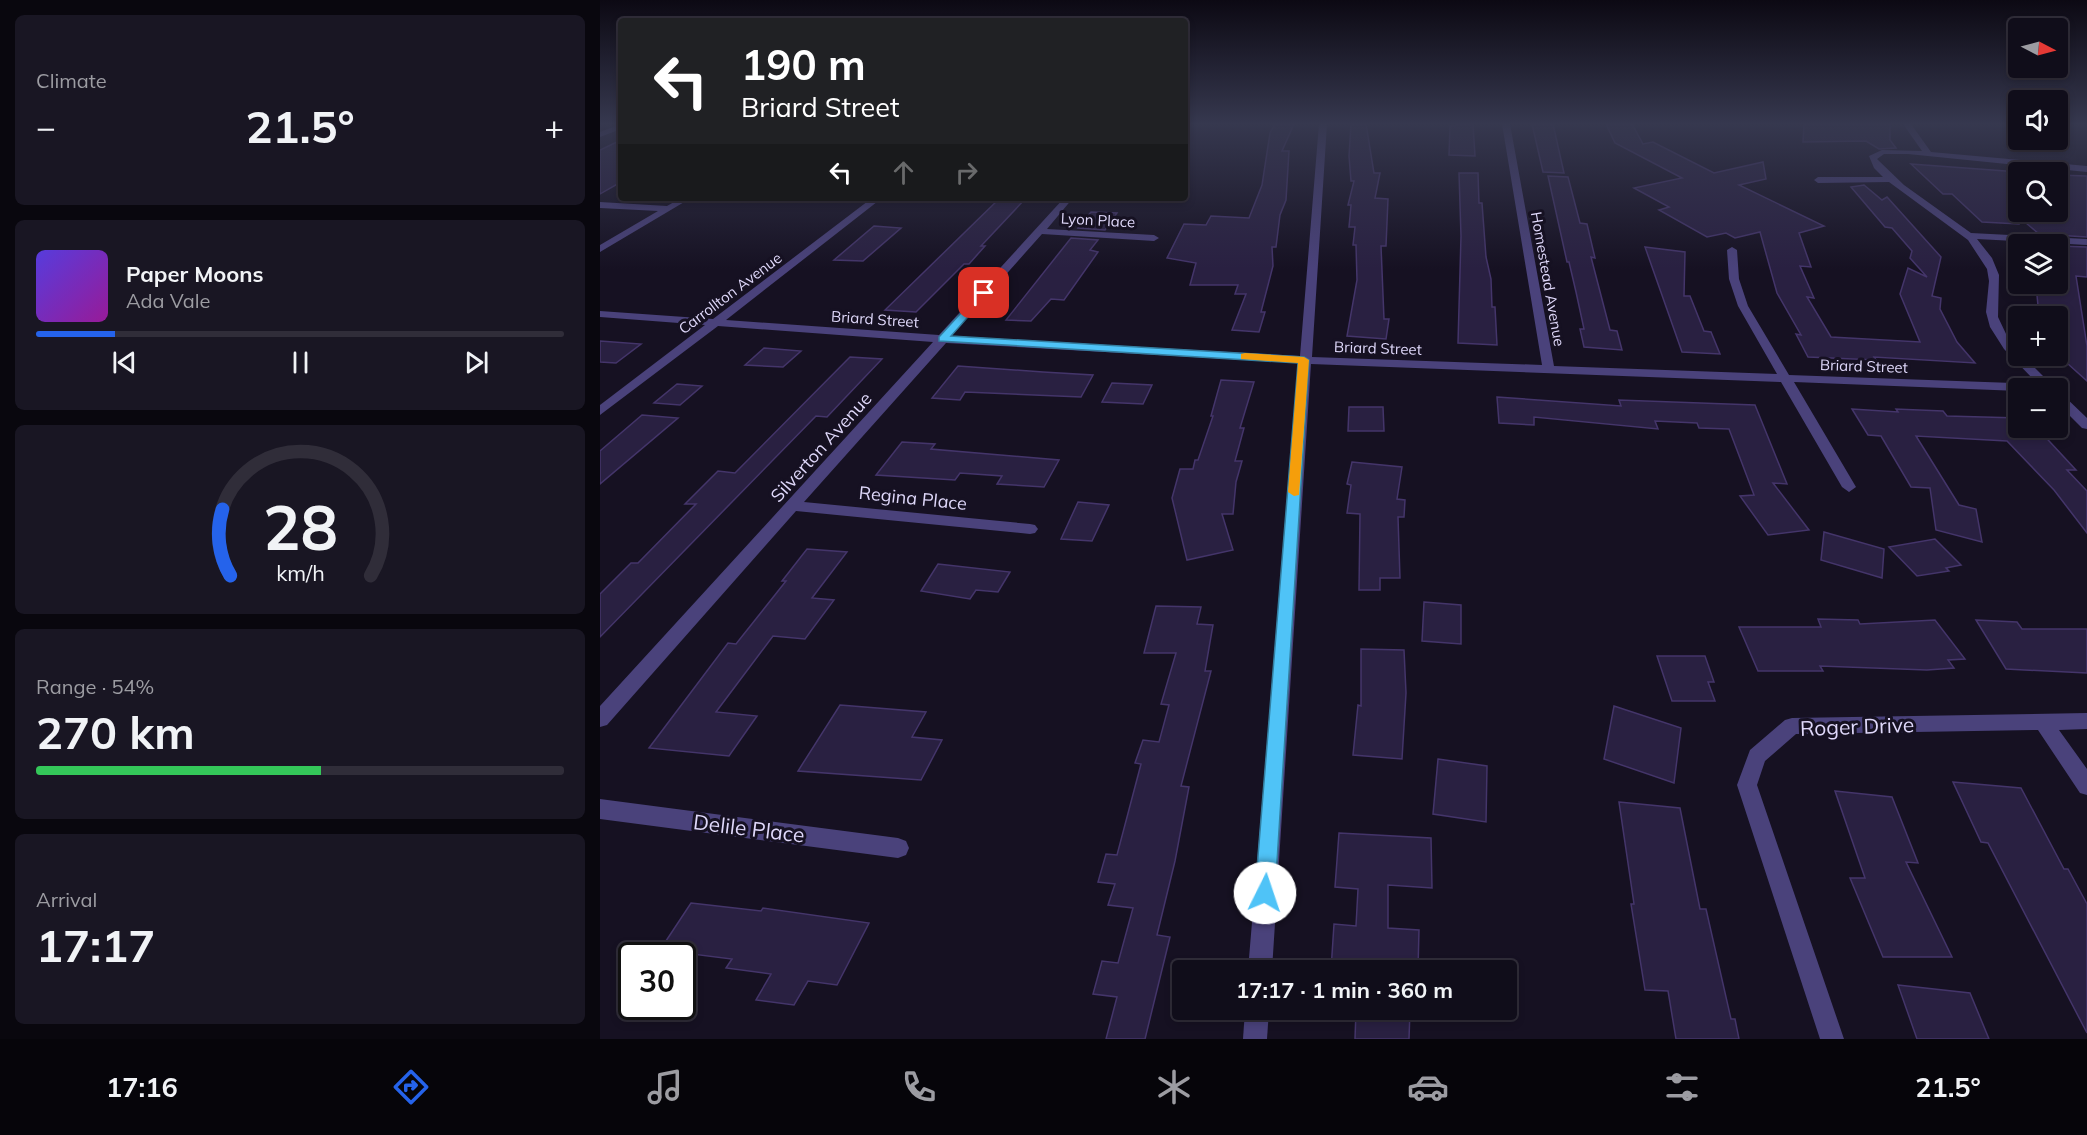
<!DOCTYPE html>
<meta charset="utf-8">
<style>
body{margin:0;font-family:Mulish,sans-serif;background:#191623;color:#f1f3f6;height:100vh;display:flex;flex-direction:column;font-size:22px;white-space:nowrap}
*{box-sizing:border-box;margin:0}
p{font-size:20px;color:#9c9ca2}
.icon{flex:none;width:33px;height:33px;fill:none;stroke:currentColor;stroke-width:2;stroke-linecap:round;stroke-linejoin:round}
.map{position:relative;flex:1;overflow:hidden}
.drawer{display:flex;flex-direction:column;gap:15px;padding:15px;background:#09070e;width:600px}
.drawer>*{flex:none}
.top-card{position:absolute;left:18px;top:18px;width:570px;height:183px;border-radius:6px;box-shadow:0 3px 9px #0003,0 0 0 2px #302d39;background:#202124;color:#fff;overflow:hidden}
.needle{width:39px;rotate:96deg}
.fabs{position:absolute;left:1408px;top:18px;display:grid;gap:12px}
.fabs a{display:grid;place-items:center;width:60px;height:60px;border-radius:6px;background:#100d1a;box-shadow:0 3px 9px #0003,0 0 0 2px #302d39;font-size:30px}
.speed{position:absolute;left:18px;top:942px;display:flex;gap:12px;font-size:30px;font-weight:700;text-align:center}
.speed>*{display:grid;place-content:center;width:78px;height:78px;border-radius:50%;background:#100d1a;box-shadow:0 3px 9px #0003,0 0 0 2px #302d39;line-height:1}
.speed .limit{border:3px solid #111;border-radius:9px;background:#fff;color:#111}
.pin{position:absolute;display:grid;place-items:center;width:51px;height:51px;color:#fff;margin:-26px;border-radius:12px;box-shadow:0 3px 9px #0006}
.me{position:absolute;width:66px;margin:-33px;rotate:4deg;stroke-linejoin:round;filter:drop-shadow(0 0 4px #0008)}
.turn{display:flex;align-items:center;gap:21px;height:126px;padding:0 24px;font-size:27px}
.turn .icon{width:78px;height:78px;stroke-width:2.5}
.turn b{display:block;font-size:42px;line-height:51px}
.lanes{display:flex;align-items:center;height:57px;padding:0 24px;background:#0003;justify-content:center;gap:30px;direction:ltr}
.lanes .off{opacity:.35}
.big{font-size:45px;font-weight:700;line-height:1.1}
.drawer .tile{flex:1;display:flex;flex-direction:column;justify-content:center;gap:9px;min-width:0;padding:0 21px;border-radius:9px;background:#191623}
.drawer .dial{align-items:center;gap:0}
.dial svg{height:156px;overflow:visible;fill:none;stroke:#302d39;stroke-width:7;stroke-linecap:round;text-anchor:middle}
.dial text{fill:#f1f3f6;stroke:none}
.song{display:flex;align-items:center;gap:18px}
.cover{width:72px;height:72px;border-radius:9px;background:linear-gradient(135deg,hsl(250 70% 55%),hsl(300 70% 35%))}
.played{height:6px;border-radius:3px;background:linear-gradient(90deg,#2563eb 15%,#302d39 15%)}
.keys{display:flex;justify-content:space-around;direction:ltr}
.heat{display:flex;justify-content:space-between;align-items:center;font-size:33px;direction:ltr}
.charge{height:9px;border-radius:4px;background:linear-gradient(90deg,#34c759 54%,#302d39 0)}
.trip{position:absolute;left:572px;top:960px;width:345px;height:60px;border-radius:6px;background:#100d1a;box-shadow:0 3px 9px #0003,0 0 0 2px #302d39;font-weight:700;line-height:60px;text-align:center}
.menu{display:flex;height:96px;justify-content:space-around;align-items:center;background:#06050a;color:#9c9ca2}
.menu .icon{width:42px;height:42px}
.menu .selected{color:#2563eb}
.menu b{font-size:27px;color:#f1f3f6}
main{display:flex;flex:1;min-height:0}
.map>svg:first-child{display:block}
.building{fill:#292041;stroke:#44356a;stroke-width:1.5}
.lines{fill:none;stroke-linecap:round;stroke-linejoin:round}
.minor{fill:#4a427b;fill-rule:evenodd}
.route{fill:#4fc3f7;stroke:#337fa1;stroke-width:1.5}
.slow{fill:#f59e0b}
.labels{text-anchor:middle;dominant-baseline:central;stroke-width:6;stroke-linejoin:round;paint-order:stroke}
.far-street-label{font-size:15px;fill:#dfd8fa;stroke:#161122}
.street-label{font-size:18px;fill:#dfd8fa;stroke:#161122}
.near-street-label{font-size:21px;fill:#dfd8fa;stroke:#161122}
</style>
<main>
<section class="drawer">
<div class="tile"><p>Climate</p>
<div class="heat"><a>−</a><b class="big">21.5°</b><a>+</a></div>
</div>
<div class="tile">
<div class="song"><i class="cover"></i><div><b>Paper Moons</b><p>Ada Vale</p></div></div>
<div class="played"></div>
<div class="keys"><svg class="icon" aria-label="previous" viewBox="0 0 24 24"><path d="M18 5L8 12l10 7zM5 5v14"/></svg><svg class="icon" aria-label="pause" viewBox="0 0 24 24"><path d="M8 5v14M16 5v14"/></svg><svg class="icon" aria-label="next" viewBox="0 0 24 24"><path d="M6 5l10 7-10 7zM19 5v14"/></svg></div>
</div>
<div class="tile dial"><svg viewBox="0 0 100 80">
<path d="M14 69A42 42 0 1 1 86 69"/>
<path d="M14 69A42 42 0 0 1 10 35" stroke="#2563eb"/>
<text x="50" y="56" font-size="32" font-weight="700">28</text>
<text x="50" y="72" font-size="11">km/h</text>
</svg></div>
<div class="tile"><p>Range · 54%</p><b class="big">270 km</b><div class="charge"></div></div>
<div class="tile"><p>Arrival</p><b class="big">17:17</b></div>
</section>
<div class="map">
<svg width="1487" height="1039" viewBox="0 0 1487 1039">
<rect width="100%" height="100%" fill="#161122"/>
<!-- building -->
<g class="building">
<path d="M675,124h19l-12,27h7l-3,49 -6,15 -4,32h-4l1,19 -12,46h4l-6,20 -27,-2 14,-36h-11l3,-9h-48l6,-22 -29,-5 17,-34 22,1 5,-9 38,2 13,-33 8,-52z"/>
<path d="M751,124h15l8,49h6l-5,25 13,1 -2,47h-5l3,73h5l-3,20 -39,-3 10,-56 -1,-35h-3l2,-18h-6l2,-22h-3l6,-24h-3l-2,-25z"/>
<path d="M856,124h17l2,32 -26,-1 1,-29h5z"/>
<path d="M932,124h21l11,49 -21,-1z"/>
<path d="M1006,124h26l11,20 10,-2 61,31 49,-11 3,17 -27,6 85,41 -25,7 12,34 -11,-1 14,32 -7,-1 24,40 89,5 -20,-48 8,-26 19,9 -17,-19 2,-7 -20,-23 -7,-1 -34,-40 13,-2 18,15 5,-3 54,60 -9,39 9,2 -1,11 17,33 18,21 -101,-6 2,3 -68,-3 -12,-23 5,1 -24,-42 -17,-61 -25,6 -9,-5 -19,4 -48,-27 10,-3 -35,-19 48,-10 -67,-35z"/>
<path d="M1204,124h86v16l6,8 -17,1 -13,-8 -63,1z"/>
<path d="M21,140v42l-21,12v-44z"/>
<path d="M1311,164l108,8v41l39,1v-39l29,1v61l-48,-3 -20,-17v7l-37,-2 -30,-28h-9z"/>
<path d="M859,173h19l1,30h3l4,54 5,22 1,28h3l2,38 -39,-2 3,-107z"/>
<path d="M948,176l20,1 12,46 7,1 8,34 -4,-1 19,73 7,1 5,19 -38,-3 -4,-18h4l-8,-37 -7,-30h-2z"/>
<path d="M400,198h26l-45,48h4l-16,18h-5l-48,48 -31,-2z"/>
<path d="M491,212l26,1 -12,17 -27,-2z"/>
<path d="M274,226l27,2 -38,33 -29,-1z"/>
<path d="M471,238l27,2 -8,10 8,2 -34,48 -13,-1 -20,22 -25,-1z"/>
<path d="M1458,246l29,1v30l-11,-1 11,70v35l-29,-26v-39h-19l-3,-31 22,5z"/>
<path d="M1045,247l40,5 -1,44h6l14,35 7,1 9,22 -38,-2z"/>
<path d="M0,341l41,3 -25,19 -16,-1z"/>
<path d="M164,348l37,3 -18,16 -38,-2z"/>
<path d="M250,357l32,2 -55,58 -11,-1 -216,221v-43l31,-31h7l58,-59h-11l33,-33 17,2z"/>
<path d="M358,366l85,6 50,3 -12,22 -116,-5 -5,8 -28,-2z"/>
<path d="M621,380l33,2 -14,46h4l-9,33h7l-6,21 -3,32h-11l11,36 -46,10 -15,-62 8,-29h13l2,-9h3l15,-44h-2z"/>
<path d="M512,383l40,2 -9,19 -41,-2z"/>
<path d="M77,384l25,2 -22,19 -26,-2z"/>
<path d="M897,397l124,9 -2,-6 136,5 32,79 -14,-1 36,47 -41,5 -28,-39 14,-1 -25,-66 -30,-1 -2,-5 -42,-2 3,8 -124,-12v8l-35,-2z"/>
<path d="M749,407h34l1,24h-36z"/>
<path d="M1252,409l46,3 -2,-3 47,2 4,5 72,2v10h18l39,42h-9l20,21v42l-33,-43 -47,-49 -91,-5 43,69 17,4 6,33 -46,-12 -6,-42 -19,-1 -30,-51 -13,-1z"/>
<path d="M42,415l36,3 -78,66v-33z"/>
<path d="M302,442l33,2 -4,5 128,11 -15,27 -47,-3 5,-8 -42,-3 -5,7 -79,-5z"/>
<path d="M752,462l50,5 -5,32 8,1 -1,17h-6l2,61h-20v12h-21l1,-76 -13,-1 4,-28 -4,-1z"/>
<path d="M478,502l31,3 -17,36 -31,-2z"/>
<path d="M1224,532l60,17 -2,29 -61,-18z"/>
<path d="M1335,539l26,26 -15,3 3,3 -32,5 -28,-29z"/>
<path d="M207,549l40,3 -35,46 22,2 -29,39 -32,-3 -57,76 41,4 -28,40 -80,-8 79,-105 8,1 50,-63h-4z"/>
<path d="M338,564l72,8 -12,20 -22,-2 -6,9 -49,-8z"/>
<path d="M824,602l37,3v39l-39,-3z"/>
<path d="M556,606l45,1 -4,17 16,1 -8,46h6l-30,115 8,1 -14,74 -18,74 13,2 -25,102h-39l11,-42 -24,-3 9,-33 16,2 15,-55 -25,-3 7,-21 -17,-2 8,-28 11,1 24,-91 -6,-1 8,-23 16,2 10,-37 -8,-1 15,-51h-32z"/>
<path d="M1218,619l40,1 2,4 75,-4 30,39 -17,1 6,8 -27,2 -107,-4 3,5h-65l-19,-44h82z"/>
<path d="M1376,620l41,2 5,7h65v44l-81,-4z"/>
<path d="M761,649l43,1 2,43 -4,66 -49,-4 5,-50 3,1z"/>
<path d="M1057,656h48l9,26h-6l7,19h-43z"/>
<path d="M240,705l86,7 -14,25 30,3 -21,40 -123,-9z"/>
<path d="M1014,706l67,22 -7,55 -70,-24z"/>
<path d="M838,759l49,7 -1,56 -53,-8z"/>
<path d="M1353,782l68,6 43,81h4l19,35v129l-99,-190 -7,-1z"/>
<path d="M1235,791l57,6 26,66 -12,-1 46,95h-69l-33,-79h15z"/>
<path d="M1019,802l61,6 20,101h6l25,110h4l4,20h-63l-8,-48 -23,-1 -14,-86h3z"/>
<path d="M739,833l92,5 1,50 -44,-3v43l31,2 -1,40h-87l3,-46 22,2 2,-37 -23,-2z"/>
<path d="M91,903l70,8 2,-3 106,15 -32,62 -29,-4 -14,24 -38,-5 15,-26 -45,-6 6,-9 -72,-9z"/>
<path d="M1298,985l72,8 19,46h-72z"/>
<path d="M756,1010h54l-1,29h-54z"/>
</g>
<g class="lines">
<!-- minor -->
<g class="minor">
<path d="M21,124v5l-21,8v-5z"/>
<path d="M719,124h8l-15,233 230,8 -40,-241h8l44,242 223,8 -39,-68 -9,-27 -2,-29 5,-3 5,3 2,29 9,27 41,69 249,9 -34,-35 -14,-22 -4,-15 3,-31 -2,-12 -19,-29 -79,-58 -71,1 -4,-3 4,-3h65l-9,-9 -5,-12 13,-6 40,1 -19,-27h8l20,28 156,14v6l-179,-18h-24l-7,5 27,26 67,48 116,6v6l-110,-6 15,19 7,17 -1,42 9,19 12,15v5h4l32,32h-36v3l-225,-9 62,105 -7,5 -7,-5 -61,-105 -470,-18 -39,606h-24l51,-607 -353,-20 -142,159 226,22 5,1 3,4 -3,4 -5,1 -234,-23 -189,214 -7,2v-21l333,-364 -215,-16 -118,89v-10l105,-80 -105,-8v-6l113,8 159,-121h10l-156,122 213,15 125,-137h9l-26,31 107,6 5,3 -5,3 -112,-7 -91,102 349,20z"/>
<path d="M81,198h10l-91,54v-7l58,-34 -58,-3v-6l67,4z"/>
<path d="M1458,393l4,1 25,24v11l-5,-1 -24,-24z"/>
<path d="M1487,713v16l-28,1 28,39v26l-7,-2 -42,-63 -242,4 -31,27 -8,24 87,254h-24l-83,-254 13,-35 35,-30 7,-2z"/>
<path d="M0,799l298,39 8,3 3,7 -3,7 -8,3 -298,-39z"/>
<path d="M645,1010h24l-2,29h-24z"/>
</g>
</g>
<!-- sky -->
<linearGradient id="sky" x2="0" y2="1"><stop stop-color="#0c0913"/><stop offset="0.46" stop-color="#36384f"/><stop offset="1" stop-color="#36384f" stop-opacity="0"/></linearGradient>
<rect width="1487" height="269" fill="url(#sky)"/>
<!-- route -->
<path class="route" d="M381,291l8,2 -38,43 353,21 5,3 -34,533 -2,7 -8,3 -7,-3 -3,-7 43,-530 -359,-22v-4z"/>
<!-- slow -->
<path class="slow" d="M645,353l59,4 5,3 -10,135 -5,1 -6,-4 10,-129 -57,-4v-5z"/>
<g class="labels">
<!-- far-street labels -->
<g class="far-street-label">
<text transform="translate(498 220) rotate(3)">Lyon Place</text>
<text transform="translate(948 279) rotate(80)">Homestead Avenue</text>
<text transform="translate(130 293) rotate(-37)">Carrollton Avenue</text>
<text transform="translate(275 319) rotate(4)">Briard Street</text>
<text transform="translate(778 348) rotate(2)">Briard Street</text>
<text transform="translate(1264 366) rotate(2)">Briard Street</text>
</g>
<!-- street labels -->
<g class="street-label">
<text transform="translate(221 447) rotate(-48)">Silverton Avenue</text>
<text transform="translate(313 498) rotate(6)">Regina Place</text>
</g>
<!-- near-street labels -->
<g class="near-street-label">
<text transform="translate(1257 726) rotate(-2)">Roger Drive</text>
<text transform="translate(149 828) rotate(7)">Delile Place</text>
</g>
</g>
</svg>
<div class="fabs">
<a><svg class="needle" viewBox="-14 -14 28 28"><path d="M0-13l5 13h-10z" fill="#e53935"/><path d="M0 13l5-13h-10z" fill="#9c9ca2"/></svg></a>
<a><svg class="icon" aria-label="sound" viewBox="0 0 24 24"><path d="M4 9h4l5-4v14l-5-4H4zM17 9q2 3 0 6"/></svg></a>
<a><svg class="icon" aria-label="search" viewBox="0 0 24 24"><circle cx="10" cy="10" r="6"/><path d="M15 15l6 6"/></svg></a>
<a><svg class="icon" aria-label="layers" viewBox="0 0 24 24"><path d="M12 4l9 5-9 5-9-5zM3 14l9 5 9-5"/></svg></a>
<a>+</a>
<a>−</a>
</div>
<div class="speed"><div class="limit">30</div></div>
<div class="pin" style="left:384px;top:293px;background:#d93025"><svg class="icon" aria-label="arrive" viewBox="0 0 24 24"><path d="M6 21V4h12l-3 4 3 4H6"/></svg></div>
<svg class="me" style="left:665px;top:893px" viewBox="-20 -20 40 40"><circle r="19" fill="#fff"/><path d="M0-13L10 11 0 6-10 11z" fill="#4fc3f7"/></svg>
<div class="trip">17:17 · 1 min · 360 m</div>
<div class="top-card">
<div class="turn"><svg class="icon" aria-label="left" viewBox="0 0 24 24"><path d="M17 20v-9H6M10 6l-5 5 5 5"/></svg><div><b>190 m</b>Briard Street</div></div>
<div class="lanes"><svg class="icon" aria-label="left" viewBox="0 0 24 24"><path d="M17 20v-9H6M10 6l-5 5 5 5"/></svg><svg class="icon off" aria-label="ahead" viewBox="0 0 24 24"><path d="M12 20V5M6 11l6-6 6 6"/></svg><svg class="icon off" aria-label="right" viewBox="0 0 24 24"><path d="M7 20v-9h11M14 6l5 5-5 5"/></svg></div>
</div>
</div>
</main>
<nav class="menu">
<b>17:16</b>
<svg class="icon selected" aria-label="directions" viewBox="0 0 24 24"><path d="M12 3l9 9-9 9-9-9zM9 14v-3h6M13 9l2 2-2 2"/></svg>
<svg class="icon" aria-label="music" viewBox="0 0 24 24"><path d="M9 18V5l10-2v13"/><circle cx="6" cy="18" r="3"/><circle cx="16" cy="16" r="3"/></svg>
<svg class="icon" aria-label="phone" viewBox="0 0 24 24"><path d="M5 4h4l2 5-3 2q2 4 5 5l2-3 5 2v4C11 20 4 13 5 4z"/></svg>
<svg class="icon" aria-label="climate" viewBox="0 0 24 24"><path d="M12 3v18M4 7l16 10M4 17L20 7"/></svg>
<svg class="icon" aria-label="car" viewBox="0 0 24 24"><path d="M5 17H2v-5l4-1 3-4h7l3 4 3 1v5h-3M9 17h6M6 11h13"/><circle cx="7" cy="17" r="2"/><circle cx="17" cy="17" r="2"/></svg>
<svg class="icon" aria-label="filters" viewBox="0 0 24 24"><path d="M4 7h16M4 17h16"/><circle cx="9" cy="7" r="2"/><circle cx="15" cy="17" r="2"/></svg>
<b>21.5°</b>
</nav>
